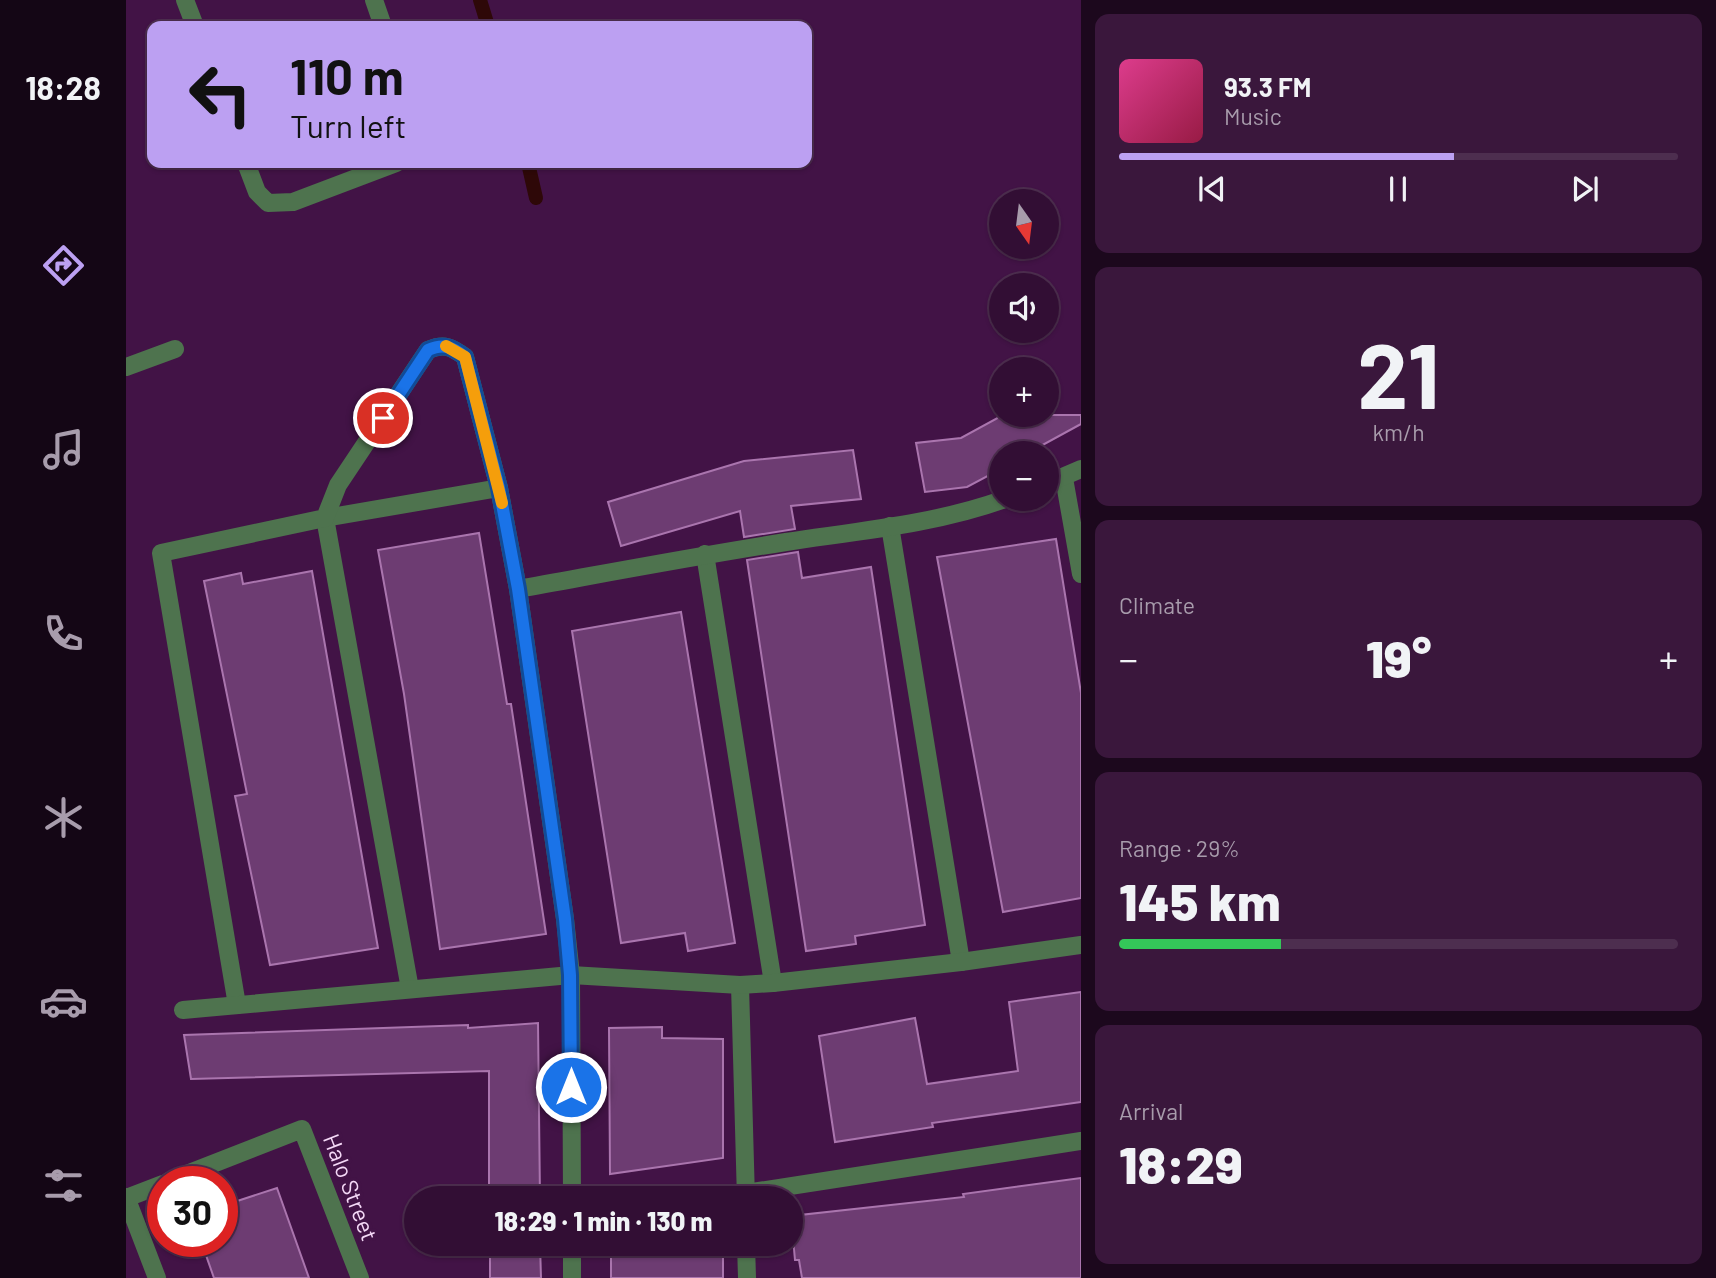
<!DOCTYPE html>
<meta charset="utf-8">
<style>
body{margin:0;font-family:Barlow,sans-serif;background:#3a173c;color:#f1f3f6;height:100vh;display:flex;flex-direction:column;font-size:26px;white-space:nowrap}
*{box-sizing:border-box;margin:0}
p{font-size:23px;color:#a89cac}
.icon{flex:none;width:38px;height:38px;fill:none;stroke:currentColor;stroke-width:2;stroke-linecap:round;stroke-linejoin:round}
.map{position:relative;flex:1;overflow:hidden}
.sheet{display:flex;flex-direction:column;gap:14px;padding:14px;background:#1c081d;width:635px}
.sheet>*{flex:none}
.hud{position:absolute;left:21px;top:21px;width:665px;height:147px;border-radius:14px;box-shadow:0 2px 5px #0004,0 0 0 2px #4d2e4f;background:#bca0f2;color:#111;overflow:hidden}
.needle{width:46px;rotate:166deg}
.tools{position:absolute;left:863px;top:189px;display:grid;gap:14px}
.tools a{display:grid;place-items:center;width:70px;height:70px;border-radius:50%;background:#320e34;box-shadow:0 2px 5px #0004,0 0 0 2px #4d2e4f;font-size:35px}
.speed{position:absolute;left:21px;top:1166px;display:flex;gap:14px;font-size:35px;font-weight:700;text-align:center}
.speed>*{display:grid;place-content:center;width:91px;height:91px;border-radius:50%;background:#320e34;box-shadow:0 2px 5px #0004,0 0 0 2px #4d2e4f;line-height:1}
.speed .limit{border:10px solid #d22;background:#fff;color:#111}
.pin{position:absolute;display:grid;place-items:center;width:60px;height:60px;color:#fff;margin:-30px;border:4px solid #fff;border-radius:50%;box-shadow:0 2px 7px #0007}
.me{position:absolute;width:77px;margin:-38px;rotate:0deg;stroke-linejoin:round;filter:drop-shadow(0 0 5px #0008)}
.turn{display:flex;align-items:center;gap:24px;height:147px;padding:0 28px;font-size:32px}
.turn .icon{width:91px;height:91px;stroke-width:2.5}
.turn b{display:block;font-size:49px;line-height:60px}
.big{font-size:52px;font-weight:800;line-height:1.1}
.sheet .tile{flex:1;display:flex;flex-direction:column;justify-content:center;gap:10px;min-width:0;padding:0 24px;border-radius:14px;background:#3a173c}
.sheet .dial{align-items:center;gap:0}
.dial b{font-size:91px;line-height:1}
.song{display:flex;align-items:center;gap:21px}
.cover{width:84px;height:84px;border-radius:10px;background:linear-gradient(135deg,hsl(330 70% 55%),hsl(340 70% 35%))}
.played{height:7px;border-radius:4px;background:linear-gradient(90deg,#bca0f2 60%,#4d2e4f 60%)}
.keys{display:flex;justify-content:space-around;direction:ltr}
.heat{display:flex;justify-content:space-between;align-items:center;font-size:38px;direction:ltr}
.charge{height:10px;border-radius:5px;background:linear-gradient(90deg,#34c759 29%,#4d2e4f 0)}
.trip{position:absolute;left:278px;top:1186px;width:399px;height:70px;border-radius:35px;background:#320e34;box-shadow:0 2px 5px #0004,0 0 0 2px #4d2e4f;font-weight:800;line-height:70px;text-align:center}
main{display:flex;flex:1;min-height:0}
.dock{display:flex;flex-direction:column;width:126px;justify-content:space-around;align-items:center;background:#140615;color:#a89cac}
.dock .icon{width:49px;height:49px}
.dock .active{color:#bca0f2}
.dock b{font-size:32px;color:#f1f3f6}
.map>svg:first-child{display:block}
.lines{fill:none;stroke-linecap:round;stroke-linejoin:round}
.stream{stroke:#2e0808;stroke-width:14}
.building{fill:#6d3c72;stroke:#aa75ae;stroke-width:2}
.street{stroke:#4e734e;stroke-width:18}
.route-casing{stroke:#114b97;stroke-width:18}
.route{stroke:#1a73e8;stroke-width:12}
.slow{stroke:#f59e0b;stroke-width:12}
.labels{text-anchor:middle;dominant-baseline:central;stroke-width:7;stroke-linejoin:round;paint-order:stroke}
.street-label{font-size:23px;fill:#f5d9f7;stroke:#421346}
</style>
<main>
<nav class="dock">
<b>18:28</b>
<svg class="icon active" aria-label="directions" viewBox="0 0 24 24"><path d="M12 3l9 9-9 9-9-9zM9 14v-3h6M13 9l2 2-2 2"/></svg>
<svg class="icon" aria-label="music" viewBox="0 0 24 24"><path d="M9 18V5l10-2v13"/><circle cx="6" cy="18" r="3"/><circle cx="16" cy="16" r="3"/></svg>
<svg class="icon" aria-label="phone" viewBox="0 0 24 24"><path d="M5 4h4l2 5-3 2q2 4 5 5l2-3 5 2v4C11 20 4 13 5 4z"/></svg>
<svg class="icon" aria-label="climate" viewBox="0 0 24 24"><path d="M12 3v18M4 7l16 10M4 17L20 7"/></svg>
<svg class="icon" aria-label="car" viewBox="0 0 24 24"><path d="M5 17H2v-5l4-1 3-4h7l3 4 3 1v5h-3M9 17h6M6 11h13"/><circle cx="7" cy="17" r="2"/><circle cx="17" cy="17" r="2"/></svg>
<svg class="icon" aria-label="filters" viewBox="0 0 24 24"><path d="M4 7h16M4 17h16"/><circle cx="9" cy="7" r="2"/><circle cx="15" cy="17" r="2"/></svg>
</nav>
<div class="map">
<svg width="955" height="1278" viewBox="0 0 955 1278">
<rect width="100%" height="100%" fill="#421346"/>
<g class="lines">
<!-- stream -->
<g class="stream">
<path d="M354,0l8,26"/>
<path d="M402,163l8,35"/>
</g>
</g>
<!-- building -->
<g class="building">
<path d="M877,415h78v9l-53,29h-27v16l-34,18 -42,5 -9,-49 45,-5z"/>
<path d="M727,450l8,49 -70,7 4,23 -51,8 -4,-26 -119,35 -13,-44 136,-41z"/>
<path d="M353,533l28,171h4l35,230 -106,15 -36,-255 -26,-144z"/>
<path d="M930,539l25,154v205l-78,14 -66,-355z"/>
<path d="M672,552l4,26 69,-11 54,358 -70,11 1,8 -50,7 -59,-391z"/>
<path d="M186,571l66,377 -108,17 -35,-169 12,-2 -43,-213 37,-8 2,11z"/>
<path d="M555,612l54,331 -47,8 -3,-18 -64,10 -49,-312z"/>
<path d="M955,992v110l-149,21 1,4 -98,15 -16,-106 96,-18 12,66 91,-13 -9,-69z"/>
<path d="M412,1023l2,176h-51v-128l-298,8 -7,-44 284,-10v3z"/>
<path d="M536,1027v11l61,1v119l-113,16 -1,-146z"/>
<path d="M955,1178v100h-279l-3,-18h-4l-4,-44 173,-19 -1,-3z"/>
<path d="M151,1188l32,90h-95l-13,-37h21v-35z"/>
<path d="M364,1244h50l1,34h-51z"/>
<rect x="485" y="1244" width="112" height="34"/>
</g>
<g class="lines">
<!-- street -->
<g class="street">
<path d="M59,0l10,26"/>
<path d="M248,0l9,26"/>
<path d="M120,163l11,29 11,11 25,-1 103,-39"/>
<path d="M0,367l49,-18"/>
<path d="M938,478l17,96"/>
<path d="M920,484l35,-15"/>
<path d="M764,526l71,436"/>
<path d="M579,554l68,429"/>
<path d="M392,589c89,-16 178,-33 268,-47 73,-11 150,-18 219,-43"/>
<path d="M614,985l6,214"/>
<path d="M284,989l-85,-471 174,-30"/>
<path d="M111,1005l-76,-452 164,-35 13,-33 90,-135c16,-7 24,-3 37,7l34,131 19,101 47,330 6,56 1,224"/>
<path d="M57,1010l388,-35 169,10 33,-2 188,-21 120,-17"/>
<path d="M43,1181l133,-52 58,149"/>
<path d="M620,1193l335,-52"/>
<path d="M0,1197l31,81"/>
<path d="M0,1198l37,-14"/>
<path d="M446,1244v34"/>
<path d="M620,1244l1,34"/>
</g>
</g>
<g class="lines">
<defs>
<path id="route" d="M257,418l45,-68c16,-7 24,-3 37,7l34,131 19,101 47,330 5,56 1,112"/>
</defs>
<!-- route casing -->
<use href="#route" class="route-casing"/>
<!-- route -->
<use href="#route" class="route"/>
<!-- slow -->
<path class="slow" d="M320,346l19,11 37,146"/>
</g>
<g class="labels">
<!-- street labels -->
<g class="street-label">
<text transform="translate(225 1187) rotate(69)">Halo Street</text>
</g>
</g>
</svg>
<div class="tools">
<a><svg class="needle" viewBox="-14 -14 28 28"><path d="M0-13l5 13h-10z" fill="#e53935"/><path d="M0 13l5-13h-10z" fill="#a89cac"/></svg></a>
<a><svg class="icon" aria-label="sound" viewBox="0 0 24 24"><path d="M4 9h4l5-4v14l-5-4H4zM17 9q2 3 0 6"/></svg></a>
<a>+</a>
<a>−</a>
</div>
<div class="speed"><div class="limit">30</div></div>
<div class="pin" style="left:257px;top:418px;background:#d93025"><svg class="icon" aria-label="arrive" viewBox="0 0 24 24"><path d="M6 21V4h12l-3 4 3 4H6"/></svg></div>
<svg class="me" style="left:445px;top:1087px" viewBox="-20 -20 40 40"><circle r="17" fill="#1a73e8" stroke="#fff" stroke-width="3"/><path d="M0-11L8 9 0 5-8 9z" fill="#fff"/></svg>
<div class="trip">18:29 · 1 min · 130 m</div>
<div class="hud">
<div class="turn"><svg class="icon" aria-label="left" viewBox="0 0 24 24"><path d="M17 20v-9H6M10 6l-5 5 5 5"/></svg><div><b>110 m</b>Turn left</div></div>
</div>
</div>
<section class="sheet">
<div class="tile">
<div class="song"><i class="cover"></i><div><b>93.3 FM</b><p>Music</p></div></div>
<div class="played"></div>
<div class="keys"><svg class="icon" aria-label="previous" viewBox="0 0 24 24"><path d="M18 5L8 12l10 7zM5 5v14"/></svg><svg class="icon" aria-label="pause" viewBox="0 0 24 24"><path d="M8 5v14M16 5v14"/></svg><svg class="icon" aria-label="next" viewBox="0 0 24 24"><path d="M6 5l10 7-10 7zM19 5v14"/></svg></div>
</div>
<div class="tile dial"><b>21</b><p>km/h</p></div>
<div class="tile"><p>Climate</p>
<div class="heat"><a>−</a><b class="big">19°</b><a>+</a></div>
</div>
<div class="tile"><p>Range · 29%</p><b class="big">145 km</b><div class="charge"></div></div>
<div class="tile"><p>Arrival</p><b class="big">18:29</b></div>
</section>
</main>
